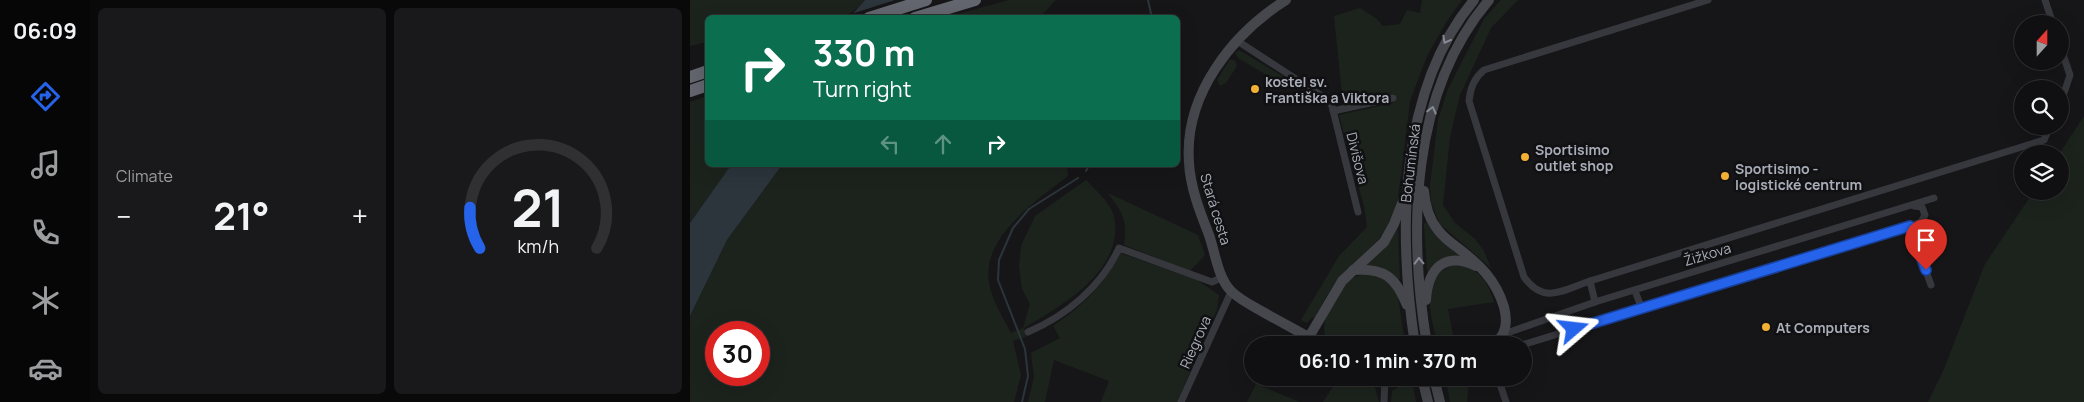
<!DOCTYPE html>
<meta charset="utf-8">
<style>
body{margin:0;font-family:Manrope,sans-serif;background:#19191b;color:#f1f3f6;height:100vh;display:flex;flex-direction:column;font-size:19px;white-space:nowrap}
*{box-sizing:border-box;margin:0}
p{font-size:16px;color:#9c9d9f}
.icon{flex:none;width:28px;height:28px;fill:none;stroke:currentColor;stroke-width:2;stroke-linecap:round;stroke-linejoin:round}
.map{position:relative;flex:1;overflow:hidden}
.sheet{display:flex;flex-direction:column;gap:8px;padding:8px;background:#09090a;width:600px}
.sheet>*{flex:none}
.top-card{position:absolute;left:15px;top:15px;width:475px;height:152px;border-radius:8px;box-shadow:0 5px 20px #0002,0 0 0 1px #303032;background:#0b6e4f;color:#fff;overflow:hidden}
.needle{width:32px;rotate:21deg}
.fabs{position:absolute;left:1324px;top:15px;display:grid;gap:10px}
.fabs a{display:grid;place-items:center;width:55px;height:55px;border-radius:50%;background:#101012;box-shadow:0 5px 20px #0002,0 0 0 1px #303032;font-size:25px}
.speed{position:absolute;left:15px;top:321px;display:flex;gap:10px;font-size:25px;font-weight:700;text-align:center}
.speed>*{display:grid;place-content:center;width:65px;height:65px;border-radius:50%;background:#101012;box-shadow:0 5px 20px #0002,0 0 0 1px #303032;line-height:1}
.speed .limit{border:8px solid #d22;background:#fff;color:#111}
.pin{position:absolute;display:grid;place-items:center;width:42px;height:42px;color:#fff;margin:-51px -21px;border-radius:50% 50% 50% 0;rotate:-45deg;box-shadow:0 0 5px #0007}
.pin .icon{rotate:45deg}
.me{position:absolute;width:55px;margin:-28px;rotate:73deg;stroke-linejoin:round;filter:drop-shadow(0 0 4px #0008)}
.turn{display:flex;align-items:center;gap:18px;height:105px;padding:0 25px;font-size:22px}
.turn .icon{width:65px;height:65px;stroke-width:2.5}
.turn b{display:block;font-size:35px;line-height:42px}
.lanes{display:flex;align-items:center;height:48px;padding:0 25px;background:#0003;justify-content:center;gap:25px;direction:ltr}
.lanes .off{opacity:.35}
.big{font-size:38px;font-weight:700;line-height:1.1}
.sheet .widget{flex:1;display:flex;flex-direction:column;justify-content:center;gap:8px;min-width:0;padding:0 18px;border-radius:8px;background:#19191b}
.sheet .dial{align-items:center;gap:0}
.dial svg{height:130px;overflow:visible;fill:none;stroke:#303032;stroke-width:7;stroke-linecap:round;text-anchor:middle}
.dial text{fill:#f1f3f6;stroke:none}
.heat{display:flex;justify-content:space-between;align-items:center;font-size:28px;direction:ltr}
.sheet .tiles{flex:1;display:grid;gap:8px;grid-template-columns:repeat(2,1fr)}
.trip{position:absolute;left:554px;top:336px;width:288px;height:50px;border-radius:25px;background:#101012;box-shadow:0 5px 20px #0002,0 0 0 1px #303032;font-weight:700;line-height:50px;text-align:center}
main{display:flex;flex:1;min-height:0}
.menu{display:flex;flex-direction:column;width:90px;justify-content:space-around;align-items:center;background:#060607;color:#9c9d9f}
.menu .icon{width:35px;height:35px}
.menu .current{color:#2563eb}
.menu b{font-size:22px;color:#f1f3f6}
.map>svg:first-child{display:block}
.green{fill:#1c231d;fill-rule:evenodd}
.water{fill:#2c353c}
.pier{fill:#161618}
.lines{fill:none;stroke-linecap:round;stroke-linejoin:round}
.stream{stroke:#2c353c;stroke-width:2}
.street{stroke:#37383d;stroke-width:7}
.secondary{stroke:#45474d;stroke-width:10}
.highway{stroke:#63666e;stroke-width:12}
.oneway{stroke:#858993}
.route-casing{stroke:#184099;stroke-width:12}
.route{stroke:#2563eb;stroke-width:9}
.poi-dot{fill:#f2b134;stroke:#111113;stroke-width:2}
.labels{text-anchor:middle;dominant-baseline:central;stroke-width:5;stroke-linejoin:round;paint-order:stroke}
.poi-label{font-size:14px;font-weight:bold;fill:#a8adb8;stroke:#111113;text-anchor:start}
.street-label{font-size:14px;fill:#a8adb8;stroke:#111113}
</style>
<main>
<nav class="menu">
<b>06:09</b>
<svg class="icon current" aria-label="directions" viewBox="0 0 24 24"><path d="M12 3l9 9-9 9-9-9zM9 14v-3h6M13 9l2 2-2 2"/></svg>
<svg class="icon" aria-label="music" viewBox="0 0 24 24"><path d="M9 18V5l10-2v13"/><circle cx="6" cy="18" r="3"/><circle cx="16" cy="16" r="3"/></svg>
<svg class="icon" aria-label="phone" viewBox="0 0 24 24"><path d="M5 4h4l2 5-3 2q2 4 5 5l2-3 5 2v4C11 20 4 13 5 4z"/></svg>
<svg class="icon" aria-label="climate" viewBox="0 0 24 24"><path d="M12 3v18M4 7l16 10M4 17L20 7"/></svg>
<svg class="icon" aria-label="car" viewBox="0 0 24 24"><path d="M5 17H2v-5l4-1 3-4h7l3 4 3 1v5h-3M9 17h6M6 11h13"/><circle cx="7" cy="17" r="2"/><circle cx="17" cy="17" r="2"/></svg>
</nav>
<section class="sheet">
<div class="tiles">
<div class="widget"><p>Climate</p>
<div class="heat"><a>−</a><b class="big">21°</b><a>+</a></div>
</div>
<div class="widget dial"><svg viewBox="0 0 100 80">
<path d="M14 69A42 42 0 1 1 86 69"/>
<path d="M14 69A42 42 0 0 1 8 44" stroke="#2563eb"/>
<text x="50" y="56" font-size="32" font-weight="700">21</text>
<text x="50" y="72" font-size="11">km/h</text>
</svg></div>
</div>
</section>
<div class="map">
<svg width="1394" height="402" viewBox="0 0 1394 402">
<rect width="100%" height="100%" fill="#161618"/>
<!-- green -->
<g class="green">
<path d="M0,0h175c-13,14 -18,17 -37,17v-2l-9,3h-111l-1,24 -17,4z"/>
<path d="M319,0h47l-16,17h-93z"/>
<path d="M732,0h40l-15,21 -20,35 -17,45 -12,97 -7,22 -12,19 -44,43 -21,36 -2,-1 -5,6 -6,-3 38,-64 28,-29 -3,-21 -25,-91 54,-12 2,-9 -52,10 -9,-88 26,-8 17,11 6,7 17,-2 7,-14 13,3z"/>
<path d="M811,0h17l-27,28 -31,67 -10,42 -7,68 12,18 20,16 9,12 7,17 -51,-44 -9,-21 -1,-18 8,-65 10,-31 36,-70z"/>
<path d="M549,50l55,33 -4,6 -52,-31 -3,-5z"/>
<path d="M540,59l5,2 2,5 -11,17 -6,3 -3,-6z"/>
<path d="M17,96l1,69h23l-41,58v-121z"/>
<path d="M1394,116v286h-156l15,-31 42,-107 49,-73h26l-1,-37z"/>
<path d="M92,165h285l1,11c-31,24 -87,61 -79,107 3,18 14,34 22,50l12,-5 7,-24 -8,-15 -3,-23 2,-20 14,-30 51,-36c9,9 25,24 28,36 11,55 -52,89 -90,112l2,9 -13,4 8,34 -7,27h-324v-86l37,-76zM26,332h43v43h-43z"/>
<path d="M418,193l90,42 7,20 -15,16 -66,-26c4,-26 -2,-32 -16,-52z"/>
<path d="M736,222l12,16 23,18c-15,2 -24,4 -34,16l-3,-48z"/>
<path d="M708,229l2,49 -2,3 -34,-15 22,-21z"/>
<path d="M430,253l77,27 22,15 -2,15 -40,92h-76l8,-21 -55,-21 -9,42h-17l6,-25 -3,-24 29,-15 -7,-12c30,-20 51,-41 67,-73z"/>
<path d="M765,265c24,3 32,14 39,37l-46,7 7,36h-17c-7,-28 -20,-71 17,-80z"/>
<path d="M685,273l17,12 6,11 7,49h-73c-3,-3 -6,-6 -7,-10 -5,-18 15,-50 30,-58 7,-3 13,-3 20,-4z"/>
<path d="M649,378h27l7,3 6,21h-56z"/>
<path d="M767,378h12l-2,24h-17l-4,-21z"/>
<path d="M566,384l44,18h-53z"/>
<path d="M710,386h13l3,16h-25l1,-11z"/>
</g>
<!-- water -->
<g class="water">
<path d="M175,0h48l-64,18z"/>
<path d="M41,165h51l-55,75 -37,76v-93z"/>
</g>
<!-- pier -->
<path class="pier" d="M205,0h20l-13,18 -56,-1 2,-2z"/>
<g class="lines">
<!-- stream -->
<g class="stream">
<path d="M458,0l4,18"/>
<path d="M396,171l3,-6"/>
<path d="M332,402l6,-26 -3,-27 -27,-69 1,-20 14,-32 16,-19 49,-31"/>
</g>
<!-- street -->
<g class="street">
<path d="M1355,0l8,24"/>
<path d="M546,40l92,60 4,6 26,106"/>
<path d="M1370,46l10,29 -10,30"/>
<path d="M643,111l60,-13"/>
<path d="M1220,226l11,-4 4,-7 -3,-8 -8,-1"/>
<path d="M900,281l454,-141 6,-14"/>
<path d="M945,291l7,18"/>
<path d="M905,302l-5,-21c-27,9 -46,24 -66,-4l-55,-176c1,-12 5,-23 15,-31l224,-70"/>
<path d="M338,332c38,-16 74,-46 91,-84l93,34 11,-5"/>
<path d="M814,334l91,-32 339,-104"/>
<path d="M832,345l388,-119 21,59"/>
<path d="M808,378l8,24"/>
<path d="M491,402l50,-110"/>
<path d="M694,402l1,-24"/>
</g>
<!-- secondary -->
<g class="secondary">
<path d="M596,0c-54,34 -102,95 -97,162 1,25 11,50 20,73 6,17 9,43 22,56 9,9 22,15 32,21 20,11 40,22 60,33"/>
<path d="M734,191c1,14 5,28 14,39 5,7 13,13 20,18 22,17 38,32 46,59 4,16 2,27 -10,38"/>
<path d="M663,270c31,-2 42,6 54,35"/>
<path d="M736,300c2,-32 19,-49 50,-34"/>
<path d="M619,337l33,-56 42,-39 10,-18 10,-26"/>
<path d="M725,345c-17,-112 -17,-254 59,-345"/>
<path d="M737,345c-19,-115 -17,-252 62,-345"/>
<path d="M712,378h9"/>
<path d="M732,378l6,24"/>
<path d="M744,378l6,24"/>
</g>
<!-- highway -->
<g class="highway">
<path d="M179,18l57,-18"/>
<path d="M225,18l60,-18"/>
<path d="M0,77l18,-6"/>
<path d="M0,91l18,-6"/>
</g>
</g>
<!-- one-way arrows -->
<defs><path id="oneway-chevron" d="M-2-3.5L2.5 0L-2 3.5" fill="none" stroke-width="1.6" stroke-linecap="round" stroke-linejoin="round" transform="scale(1.25)"/></defs>
<g class="oneway">
<use href="#oneway-chevron" transform="translate(756 40) rotate(119)"/>
<use href="#oneway-chevron" transform="translate(742 110) rotate(-76)"/>
<use href="#oneway-chevron" transform="translate(729 261) rotate(-92)"/>
</g>
<g class="lines">
<defs>
<path id="route" d="M884,329l336,-103 16,44"/>
</defs>
<!-- route casing -->
<use href="#route" class="route-casing"/>
<!-- route -->
<use href="#route" class="route"/>
</g>
<!-- markers -->
<g class="poi-dot">
<circle cx="565" cy="89" r="5"/>
<circle cx="835" cy="157" r="5"/>
<circle cx="1035" cy="176" r="5"/>
<circle cx="1076" cy="327" r="5"/>
</g>
<g class="labels">
<!-- poi labels -->
<g class="poi-label">
<text x="575" y="81">kostel sv.<tspan x="575" dy="16">Františka a Viktora</tspan></text>
<text x="845" y="149">Sportisimo<tspan x="845" dy="16">outlet shop</tspan></text>
<text x="1045" y="168">Sportisimo -<tspan x="1045" dy="16">logistické centrum</tspan></text>
<text x="1086" y="327">At Computers</text>
</g>
<!-- street labels -->
<g class="street-label">
<text transform="translate(668 158) rotate(76)">Divišova</text>
<text transform="translate(720 163) rotate(-83)">Bohumínská</text>
<text transform="translate(526 209) rotate(73)">Stará cesta</text>
<text transform="translate(1017 254) rotate(-17)">Žižkova</text>
<text transform="translate(505 342) rotate(-66)">Riegrova</text>
</g>
</g>
</svg>
<div class="fabs">
<a><svg class="needle" viewBox="-14 -14 28 28"><path d="M0-13l5 13h-10z" fill="#e53935"/><path d="M0 13l5-13h-10z" fill="#9c9d9f"/></svg></a>
<a><svg class="icon" aria-label="search" viewBox="0 0 24 24"><circle cx="10" cy="10" r="6"/><path d="M15 15l6 6"/></svg></a>
<a><svg class="icon" aria-label="layers" viewBox="0 0 24 24"><path d="M12 4l9 5-9 5-9-5zM3 14l9 5 9-5"/></svg></a>
</div>
<div class="speed"><div class="limit">30</div></div>
<div class="pin" style="left:1236px;top:270px;background:#d93025"><svg class="icon" aria-label="arrive" viewBox="0 0 24 24"><path d="M6 21V4h12l-3 4 3 4H6"/></svg></div>
<svg class="me" style="left:884px;top:329px" viewBox="-20 -20 40 40"><path d="M0-17L14 15 0 8-14 15z" fill="#2563eb" stroke="#fff" stroke-width="4"/></svg>
<div class="trip">06:10 · 1 min · 370 m</div>
<div class="top-card">
<div class="turn"><svg class="icon" aria-label="right" viewBox="0 0 24 24"><path d="M7 20v-9h11M14 6l5 5-5 5"/></svg><div><b>330 m</b>Turn right</div></div>
<div class="lanes"><svg class="icon off" aria-label="left" viewBox="0 0 24 24"><path d="M17 20v-9H6M10 6l-5 5 5 5"/></svg><svg class="icon off" aria-label="ahead" viewBox="0 0 24 24"><path d="M12 20V5M6 11l6-6 6 6"/></svg><svg class="icon" aria-label="right" viewBox="0 0 24 24"><path d="M7 20v-9h11M14 6l5 5-5 5"/></svg></div>
</div>
</div>
</main>
